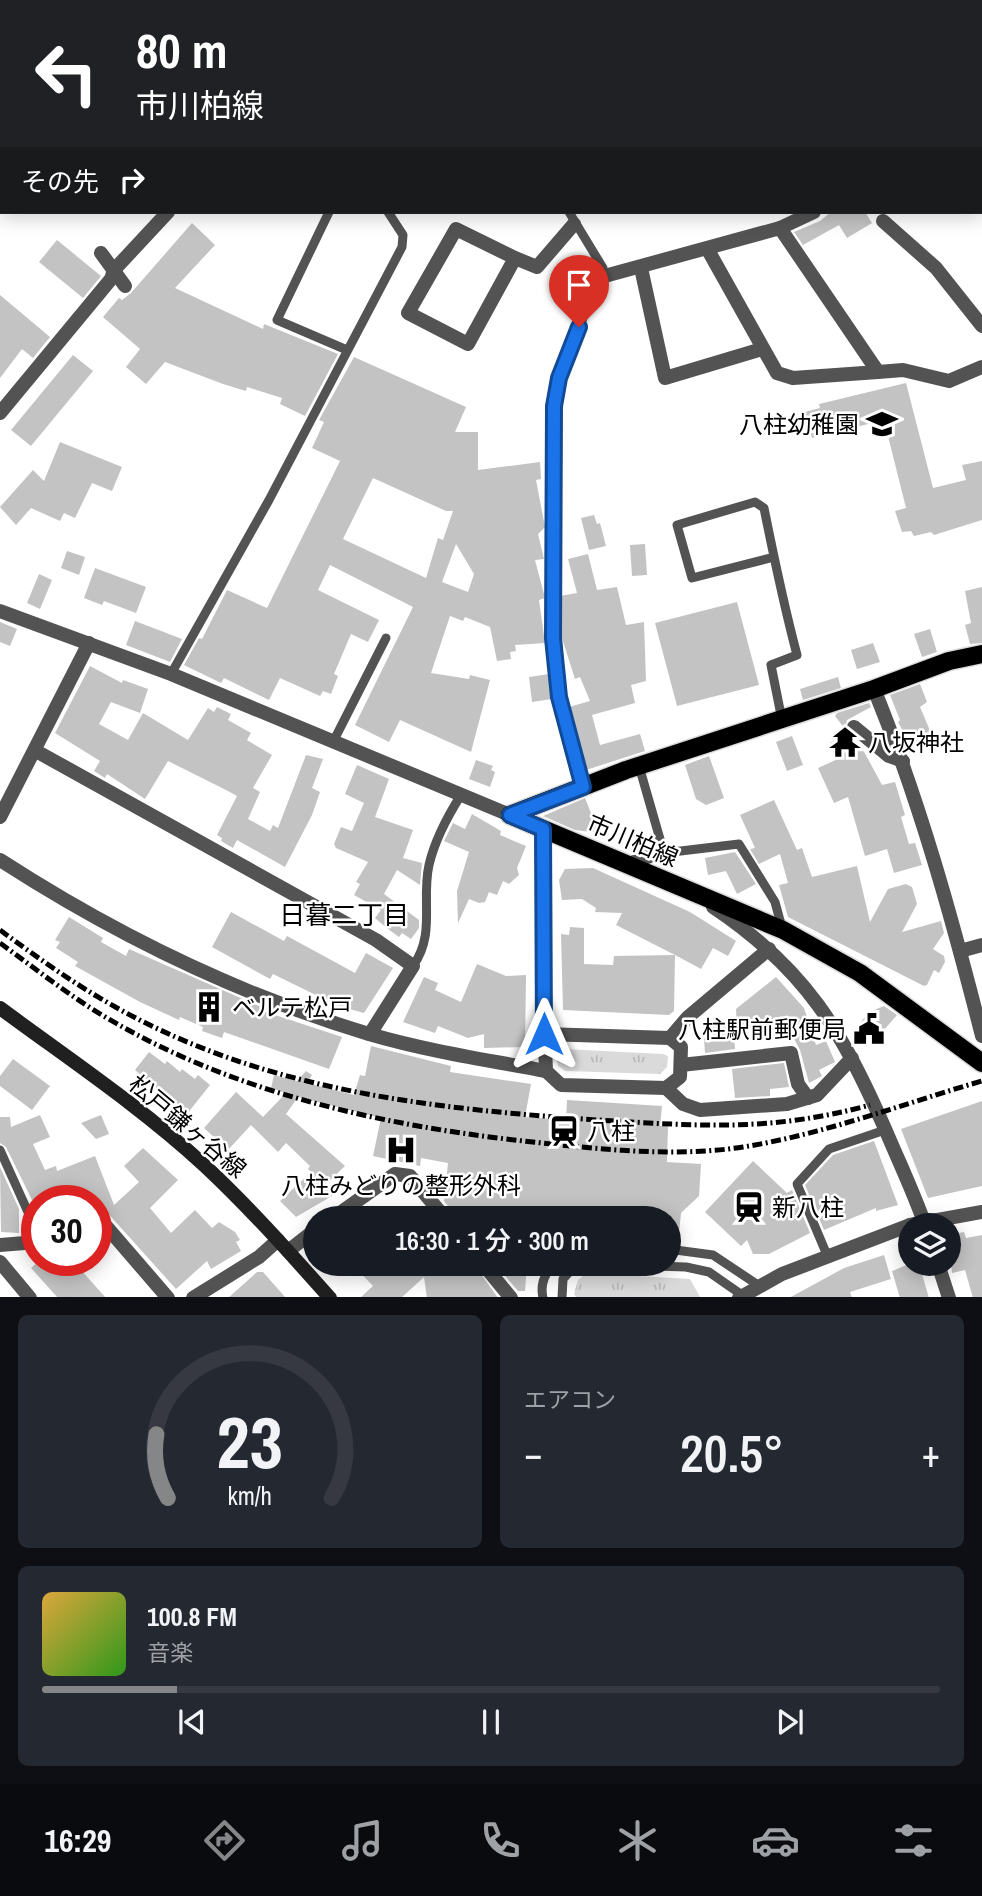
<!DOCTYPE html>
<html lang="ja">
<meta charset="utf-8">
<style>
body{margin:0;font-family:"Archivo Narrow","Noto Sans JP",sans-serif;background:#242831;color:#f1f3f6;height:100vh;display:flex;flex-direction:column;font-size:26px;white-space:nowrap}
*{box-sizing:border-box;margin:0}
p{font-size:23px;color:#9ea1a6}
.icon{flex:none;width:38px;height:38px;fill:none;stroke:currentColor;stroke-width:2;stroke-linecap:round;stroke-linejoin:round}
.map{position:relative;height:1297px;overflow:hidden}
.sheet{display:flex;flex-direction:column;gap:18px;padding:18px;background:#0d0f14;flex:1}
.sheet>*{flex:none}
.guide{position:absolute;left:0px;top:0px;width:984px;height:214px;box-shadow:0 4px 18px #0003;background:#202124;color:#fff;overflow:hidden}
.fabs{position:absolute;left:898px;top:1213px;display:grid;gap:14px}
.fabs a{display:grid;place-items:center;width:63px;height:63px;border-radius:50%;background:#171b24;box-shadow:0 4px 18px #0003;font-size:35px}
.speed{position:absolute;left:21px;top:1185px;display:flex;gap:14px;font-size:35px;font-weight:700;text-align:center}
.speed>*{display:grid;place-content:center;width:91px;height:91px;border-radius:50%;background:#171b24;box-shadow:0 4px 18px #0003;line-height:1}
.speed .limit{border:10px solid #d22;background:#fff;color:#111}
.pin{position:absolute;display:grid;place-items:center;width:60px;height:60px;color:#fff;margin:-72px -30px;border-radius:50% 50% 50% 0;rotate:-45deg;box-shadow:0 0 7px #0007}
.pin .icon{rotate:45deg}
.me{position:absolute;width:77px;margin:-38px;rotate:0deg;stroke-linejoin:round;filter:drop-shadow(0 0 5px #0008)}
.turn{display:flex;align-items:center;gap:24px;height:147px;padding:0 21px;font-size:32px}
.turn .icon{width:91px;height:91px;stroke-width:2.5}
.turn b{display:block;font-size:49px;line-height:60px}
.then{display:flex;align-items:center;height:66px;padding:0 21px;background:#0003;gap:14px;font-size:26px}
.big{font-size:52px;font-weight:600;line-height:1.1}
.sheet .widget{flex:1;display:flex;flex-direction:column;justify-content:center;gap:10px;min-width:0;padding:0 24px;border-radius:10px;background:#242831}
.sheet .dial{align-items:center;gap:0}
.dial svg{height:182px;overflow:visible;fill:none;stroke:#363941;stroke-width:7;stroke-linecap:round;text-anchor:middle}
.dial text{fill:#f1f3f6;stroke:none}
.song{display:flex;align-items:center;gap:21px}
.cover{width:84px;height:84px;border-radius:10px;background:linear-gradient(135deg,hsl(40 70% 55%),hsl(110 70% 35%))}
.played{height:7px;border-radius:4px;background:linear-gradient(90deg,#858687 15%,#363941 15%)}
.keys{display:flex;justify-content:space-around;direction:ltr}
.heat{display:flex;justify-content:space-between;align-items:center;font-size:38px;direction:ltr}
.sheet .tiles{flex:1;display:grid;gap:18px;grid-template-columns:1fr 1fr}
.widget:last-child{grid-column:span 2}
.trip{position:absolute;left:303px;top:1206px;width:378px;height:70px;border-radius:35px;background:#171b24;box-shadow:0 4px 18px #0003;font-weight:600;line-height:70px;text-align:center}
.menu{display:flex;height:112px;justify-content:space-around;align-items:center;background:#090b0e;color:#9ea1a6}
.menu .icon{width:49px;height:49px}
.menu .on{color:#858687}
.menu b{font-size:32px;color:#f1f3f6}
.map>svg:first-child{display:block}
.grass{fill:url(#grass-tufts)}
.forest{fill:url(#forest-crowns)}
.building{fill:#c3c3c3;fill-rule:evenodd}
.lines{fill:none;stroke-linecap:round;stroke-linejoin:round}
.primary-casing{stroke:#dbdbdb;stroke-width:21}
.service{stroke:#535353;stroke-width:9}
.pedestrian{stroke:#535353;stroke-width:14}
.minor{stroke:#535353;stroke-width:14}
.tertiary{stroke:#535353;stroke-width:14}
.secondary{stroke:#202020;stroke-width:14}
.primary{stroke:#000;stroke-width:18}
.rail{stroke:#000;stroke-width:5;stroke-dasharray:10 3.5 2 3.5;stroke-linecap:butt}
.route-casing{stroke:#114b97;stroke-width:18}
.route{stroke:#1a73e8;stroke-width:12}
.labels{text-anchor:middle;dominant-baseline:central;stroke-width:5;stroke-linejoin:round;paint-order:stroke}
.poi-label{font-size:24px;fill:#000;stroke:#fff;text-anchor:start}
.street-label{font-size:24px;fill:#000;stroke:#fff}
.neighbourhood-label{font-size:26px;fill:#000;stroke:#fff}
</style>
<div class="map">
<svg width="982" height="1298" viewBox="0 0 982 1298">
<defs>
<pattern id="grass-tufts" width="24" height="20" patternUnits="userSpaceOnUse" patternTransform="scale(1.75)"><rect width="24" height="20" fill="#dadada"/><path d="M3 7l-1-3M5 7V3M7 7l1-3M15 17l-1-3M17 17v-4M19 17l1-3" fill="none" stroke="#b9b9b9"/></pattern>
<pattern id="forest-crowns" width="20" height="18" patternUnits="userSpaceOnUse" patternTransform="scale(1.75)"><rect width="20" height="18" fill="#dadada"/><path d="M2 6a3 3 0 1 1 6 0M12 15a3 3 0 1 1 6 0" fill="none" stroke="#b9b9b9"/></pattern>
</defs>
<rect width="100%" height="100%" fill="#fff"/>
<!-- grass -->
<g class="grass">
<path d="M563,1049l100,5 5,2 -1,11 -7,7 -95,-3 -7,-5 -2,-12z"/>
<path d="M587,1273l103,6 10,18h-124l-2,-3 4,-14z"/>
</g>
<!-- forest -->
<path class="forest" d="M853,0h129v108v-106z"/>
<!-- building -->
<g class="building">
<path d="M831,212h34l7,11 -25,15 -8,-13 -36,20 -9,-13 26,-11z"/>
<path d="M192,223l23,22 -40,43 88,41 1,-5 74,30 -33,62 -25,-12 2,-6 -35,-11 -1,4 -23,-7 -58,-22 -19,22 -20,-17 14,-18 -37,-32 16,-19 3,2 9,-7z"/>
<path d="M57,240l44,36 -18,22 -44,-36z"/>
<path d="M0,295l50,42 -17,21 -11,-9 -22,29z"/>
<path d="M73,355l20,16 -62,75 -20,-16z"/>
<path d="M354,357l112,50 -11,25h23v38l62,-8 1,17 -5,1 9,47 -7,7 6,25 -9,1 10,38 -6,2 6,43 -30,2 1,6 -6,1 1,7 -14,2 -7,-34 -25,-10 -2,4 -13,-5 -19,57 38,6 1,-4 20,5 -19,72 -71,-32 -11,22 -34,-17 58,-118 -83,-42 -12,25 61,30 -11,22 -17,-8 -17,40 4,2 -7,18 -8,-3 -3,5 -40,-18 -11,22 -45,-22 -3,5 -37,-18 15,-27 3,1 25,-49 40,18 73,-147 -28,-13 12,-26 -5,-2zM373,478l73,33h7l-10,29 -5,-2 -12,40 -83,-39zM456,544l18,30 -6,18 -26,-10z"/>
<path d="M906,383l27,105 33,-8 -4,-15 20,-4v59l-48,15 -3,-3 -17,4 -3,-5 -9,1 -7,-21 11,-3 -22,-88 -72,18 -7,-26 15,-4 -1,-4z"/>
<path d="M60,442l62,25 -10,24 -20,-8 -17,35 -11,-5 -4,8 -29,-13 -15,17 -16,-18 33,-37 11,11z"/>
<path d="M594,515l3,9 3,-1 6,23 -17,4 -8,-32z"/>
<path d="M645,544l2,31 -15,1 -2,-31z"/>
<path d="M67,551l18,6 -6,18 -18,-7z"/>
<path d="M588,554l9,36 20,-3 9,38 18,-3 2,59 -15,4 4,18 -43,12 8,30 40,-11 5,17 -59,19 -17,-63 21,-6 -10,-24 -5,2 -15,-47v-36l17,-3 -9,-34z"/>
<path d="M95,568l51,19 -10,26 -32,-12 -2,4 -18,-7z"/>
<path d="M39,574l13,6 -12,29 -13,-6z"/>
<path d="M982,587v56l-12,1 -5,-19 6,-2 -6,-32z"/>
<path d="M737,602l22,83 -82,21 -22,-83z"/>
<path d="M135,621l47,18 -12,23 -44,-17z"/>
<path d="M0,622l17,7 -7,17 -10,-4z"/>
<path d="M930,629l7,23 -15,5 -8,-23z"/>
<path d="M873,643l7,19 -23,7 -6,-19z"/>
<path d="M90,666l32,17 1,-3 25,9 -8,24 -29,-11 -12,22 29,16 15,-27 45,27 20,-32 6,4 3,-5 14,7 -3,6 23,13 -4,7 25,15 -19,33 7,4 -12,27 22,12 3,-6 5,3 28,-73 17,4 -11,29 8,4 -8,23 -27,52 -48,-27 -4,8 -12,-7 1,-3 -5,-3 20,-39 -11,-6 -58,-29 -23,38 -38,-25 -2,4 -11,-7 6,-10 -45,-28z"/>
<path d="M549,674l3,25 -20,3 -3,-25z"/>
<path d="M838,677l3,11 -38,12 -3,-11z"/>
<path d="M920,684l7,18 -7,5 11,26 -21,11 -12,-22 2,-2 -10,-25z"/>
<path d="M869,703l2,4 -24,13 -2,9 -10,-13 2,-3z"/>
<path d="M847,733l14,13 21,39 13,-3 10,33 -4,2 8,27 6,-1 7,22 -28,8 -7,-24 -22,7 -17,-59 -14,6 -16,-35 20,-9 -8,-16z"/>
<path d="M792,736l11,29 -16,6 -11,-29z"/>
<path d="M709,756l15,42 -18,7 -10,-6 -11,-34z"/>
<path d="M476,760l17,6 -2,4 4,2 -5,15 -21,-8z"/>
<path d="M357,765l32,14 -14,38 38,13 -10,28 19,5 -2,22 -23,-15 -13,24 35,26v8l-8,11 -9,-6 -3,4 -11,-8 -13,-11 6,-8 -27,-15 6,-11 -4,-2 12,-20 -32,-14 -2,-4 7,-17 11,4 12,-28 -19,-9z"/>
<path d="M585,798l14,35 -24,-3 -32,-14z"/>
<path d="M774,800l23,50 5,-2 10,29 45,-11 13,56 18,-33 18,-5 6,3 5,17 -15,28 39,-11 3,12 -11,16 11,7 1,6 -6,11 -5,-3 -7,15 -3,1 -136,-69 -9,-32 9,-2 -8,-29 -21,10 -9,-15 5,-1 -15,-33z"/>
<path d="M472,814l29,17 -1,4 26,11 -9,22 2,7 -10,9 -6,-3 -6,14 -8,-3 -4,10 -6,1 -10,-4 -11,24 -1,-32 12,-39 -25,-11 9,-18 12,6z"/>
<path d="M735,852l21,32 -19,10 -11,-23 -18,4 -3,-17z"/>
<path d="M593,868l97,44 46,29 -8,15 -15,-8 -12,21 -26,-14 -1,56 -5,4 -106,-5 -2,-76 8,1 1,-8 14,1v36l29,1 1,-9 61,-1 -59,-30 6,-12 -27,-1 1,-4 -14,-9 -20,1 -3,-20 6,-11z"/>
<path d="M231,912l53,29 3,-5 68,37 11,-20 27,15 -29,45 -26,-7 -65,-32 -3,5 -58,-32z"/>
<path d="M69,917l34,21 -2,4 25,14 3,-7 132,58 -1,3 82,27 -13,32 -105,-37 -2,6 -20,-7 1,-4 -23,-10 -1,3 -39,-18 -65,-36 3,-4 -22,-14 4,-6 -5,-2z"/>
<path d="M477,964l29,12 20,-1 -1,72 -41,1v-14l-16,4 -30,-12 -3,7 -32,-11 21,-45 14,6 -3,7 26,12z"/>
<path d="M776,977l28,31 12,37 10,-4 9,21 -16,8 3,6 -13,7 -9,-33 -12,-23 -51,4 -1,-22z"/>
<path d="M884,1006l13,9 -27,31 -17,-14 16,-20z"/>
<path d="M733,1022l2,27 -30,4 -2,-28z"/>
<path d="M371,1046l80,20 -1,6 81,12 -6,33 41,3 1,-20 95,6 -2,20h8l-1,36 34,2 -2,32 -18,17 -3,30 -10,-1v-24l-213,-3 -11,-14 4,-38 -27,-5 -1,8 -47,-10 8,-38 -83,-21 -12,17 59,52 -20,19 7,11 -36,21 -16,-16 31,-29 -3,-3 2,-3 -24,-23 -8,9 -27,-27 -23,25 -24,-22 32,-36 27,25 23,-24 -15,-5 3,-13 23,6 9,-10 6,4 -5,8 47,12 6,-20 5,1z"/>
<path d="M149,1052l16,12 2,-3 13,11 2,-3 13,10 3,-4 12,10 -23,29 -52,-44z"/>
<path d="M13,1059l37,27 -18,24 -32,-24v-10z"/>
<path d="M784,1063l5,24 -19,2v7l-35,2 -3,-29z"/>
<path d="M982,1101v85l-54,12 -27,-69z"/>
<path d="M40,1115l10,22 -17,7 12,26 11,-4 1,5 38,-15 19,49 25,-23 -15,-16 19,-18 35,32 -28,28 21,25 24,-23 17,18 7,-6 16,10 5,8 -4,2 5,9 -30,18 -4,-8 -31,28 -80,-89h-64l-26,-53 -6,-4v-26h10l1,10z"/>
<path d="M101,1115l8,19 -13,5 -15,-16z"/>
<path d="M874,1141l24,64 -22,6v-3l-52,22 -19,-45 28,-30z"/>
<path d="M753,1161l34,32 5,-3 18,43 -41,21h-16l-6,-14 -6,6 -36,-34z"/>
<path d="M0,1167l19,42v24l-18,-1z"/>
<path d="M964,1232l2,6 16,-3v63h-9l-8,-28 -13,3 -4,-38z"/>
<path d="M884,1255l7,24 -41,13 2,6h-63l55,-30z"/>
<path d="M40,1260h32l34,38h-48l-27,-30z"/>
<path d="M352,1264h122l24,34h-71l-3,-21 -23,21h-41l13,-12z"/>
<path d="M495,1264h32l-2,27h-7z"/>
<path d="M909,1264h10l10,34h-29l-8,-27z"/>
<path d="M257,1272h6l23,26h-58z"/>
</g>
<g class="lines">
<defs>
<g id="primary">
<path d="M510,815l273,115 77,43 122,90"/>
<path d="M510,815l116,-45 248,-81 75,-28 33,-7"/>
</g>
</defs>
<!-- primary casing -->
<use href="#primary" class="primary-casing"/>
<!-- service -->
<g class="service">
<path d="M0,163l2,-2"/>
<path d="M329,212l-52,108 70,30"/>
<path d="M569,212l34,56 -44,110 -5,28 -1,232 6,59 24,90"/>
<path d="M774,557l-82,21 -15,-53 78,-23 9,6c10,50 20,98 33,147l-26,10 11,55"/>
<path d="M171,674l98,-174 133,-253 1,-12 -15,-23"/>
<path d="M333,742l53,-104"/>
<path d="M639,766l25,87 75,-9 36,58 7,26"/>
<path d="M413,966c23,-32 8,-66 16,-101 6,-26 18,-48 32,-70"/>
<path d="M0,1150l37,82"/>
<path d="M668,1249l45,6 45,30"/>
<path d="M827,1255l-30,-71 32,-35 56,-19"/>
<path d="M594,1264l92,3 23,5 33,23"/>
<path d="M543,1298c-3,-13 2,-25 11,-34"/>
<path d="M562,1298l1,-19 9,-10 15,-5"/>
</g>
<!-- pedestrian -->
<path class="pedestrian" d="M854,727l35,29 14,5"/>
<!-- minor -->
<g class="minor">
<path d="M115,0l1,2"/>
<path d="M471,0l2,2"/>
<path d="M577,0l1,2"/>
<path d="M753,0l1,2"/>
<path d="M269,1l1,-1"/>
<path d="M883,221l53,47 46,58"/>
<path d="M780,228l34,-16"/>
<path d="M101,253l24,33"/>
<path d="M515,258l-59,-29 -48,84 60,31 47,-86 22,9 37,-43"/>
<path d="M641,268l24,110 97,-29"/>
<path d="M601,277l179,-49 98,144 -85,6 -16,-5 -69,-123"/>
<path d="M878,372l25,-2 46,11 33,-14"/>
<path d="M0,413l111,-134 3,-9 54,-58"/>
<path d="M36,751l340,189 37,26 -43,68"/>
<path d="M0,817l89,-174"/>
<path d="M543,829l1,189 2,53 15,14 105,3 14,-11 1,-30 -11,-9 -126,-4"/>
<path d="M0,860c116,75 236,134 369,174 58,17 118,26 177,37"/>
<path d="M629,864l34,-13"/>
<path d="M713,907c93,62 129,124 173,224 13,31 28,62 39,94"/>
<path d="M960,951l22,-6"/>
<path d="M670,1038l18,-21 81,-68"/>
<path d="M681,1065l110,-12 7,31 10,14"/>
<path d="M666,1088l17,16 17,6 87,-6 30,-9 35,-37"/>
<path d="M333,1218l62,-44 15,2 35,42"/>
<path d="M96,1227l9,-2 63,73"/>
<path d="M0,1245l37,-3"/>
<path d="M288,1251l27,-21"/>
<path d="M0,1262l30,36"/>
<path d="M483,1264l28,34"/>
<path d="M938,1264l11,34"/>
</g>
<!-- tertiary -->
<g class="tertiary">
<path d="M0,611l171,63 339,141"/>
<path d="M874,689c46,113 78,229 108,347"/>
<path d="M910,1225l72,-13"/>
<path d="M193,1298l66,-41 19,-17"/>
<path d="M739,1298l43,-24 128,-49"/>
</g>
<!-- secondary -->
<path class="secondary" d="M0,1008c69,51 141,99 204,157 45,42 85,87 126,133"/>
<!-- primary -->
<use href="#primary" class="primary"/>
<!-- rail -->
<g class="rail">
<path d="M0,930c38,28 77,56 119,79 148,82 314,100 479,111 101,6 173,12 272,-15"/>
<path d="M0,943c29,21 57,43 86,62 135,87 299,122 456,138 66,7 136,14 201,4 82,-13 159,-43 239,-66"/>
</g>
</g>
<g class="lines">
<defs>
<path id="route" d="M544,1034l-1,-205 -33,-14 73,-28 -24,-90 -6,-59 1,-232 5,-28 20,-51"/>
</defs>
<!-- route casing -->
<use href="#route" class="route-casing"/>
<!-- route -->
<use href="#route" class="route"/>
</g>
<!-- icons -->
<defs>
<symbol id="school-bare" viewBox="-9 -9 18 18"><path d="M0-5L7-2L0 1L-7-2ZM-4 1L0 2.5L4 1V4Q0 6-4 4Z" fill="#000" stroke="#fff" stroke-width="2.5" paint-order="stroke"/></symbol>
<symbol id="temple-bare" viewBox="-9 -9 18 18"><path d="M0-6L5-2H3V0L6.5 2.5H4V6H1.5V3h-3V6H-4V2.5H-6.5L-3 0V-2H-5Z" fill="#000" stroke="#fff" stroke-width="2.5" paint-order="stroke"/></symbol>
<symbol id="building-bare" viewBox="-9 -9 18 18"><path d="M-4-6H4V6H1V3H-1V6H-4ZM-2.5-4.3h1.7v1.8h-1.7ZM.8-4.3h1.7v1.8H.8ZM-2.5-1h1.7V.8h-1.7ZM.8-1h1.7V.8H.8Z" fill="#000" stroke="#fff" stroke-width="2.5" paint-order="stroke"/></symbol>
<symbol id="civic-bare" viewBox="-9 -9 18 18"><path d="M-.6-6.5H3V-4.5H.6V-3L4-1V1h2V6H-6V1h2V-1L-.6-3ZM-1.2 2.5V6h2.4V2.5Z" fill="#000" stroke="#fff" stroke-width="2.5" paint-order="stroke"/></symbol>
<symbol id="station-bare" viewBox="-9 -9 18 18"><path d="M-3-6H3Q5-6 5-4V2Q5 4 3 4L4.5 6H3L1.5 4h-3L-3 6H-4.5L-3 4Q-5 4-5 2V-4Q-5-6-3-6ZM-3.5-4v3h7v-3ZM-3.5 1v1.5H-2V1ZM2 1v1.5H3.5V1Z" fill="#000" stroke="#fff" stroke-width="2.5" paint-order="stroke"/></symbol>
<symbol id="hospital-bare" viewBox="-9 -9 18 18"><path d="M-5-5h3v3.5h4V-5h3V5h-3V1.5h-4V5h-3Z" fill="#000" stroke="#fff" stroke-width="2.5" paint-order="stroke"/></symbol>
</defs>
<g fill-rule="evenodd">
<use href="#school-bare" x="860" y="402" width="44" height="44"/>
<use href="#temple-bare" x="823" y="720" width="44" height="44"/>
<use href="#building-bare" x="187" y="985" width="44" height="44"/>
<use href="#civic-bare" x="847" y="1007" width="44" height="44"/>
<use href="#station-bare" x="542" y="1109" width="44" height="44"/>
<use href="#hospital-bare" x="379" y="1128" width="44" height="44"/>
<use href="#station-bare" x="727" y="1185" width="44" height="44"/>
</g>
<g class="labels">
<!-- poi labels -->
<g class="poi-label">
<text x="859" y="424" text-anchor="end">八柱幼稚園</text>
<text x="868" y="742">八坂神社</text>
<text x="232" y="1007">ベルテ松戸</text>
<text x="846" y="1029" text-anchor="end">八柱駅前郵便局</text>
<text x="587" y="1131">八柱</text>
<text x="401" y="1185" text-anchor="middle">八柱みどりの整形外科</text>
<text x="772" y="1207">新八柱</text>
</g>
<!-- street labels -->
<g class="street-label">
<text transform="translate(633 840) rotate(23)">市川柏線</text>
<text transform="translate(188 1126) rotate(40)">松戸鎌ヶ谷線</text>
</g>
<!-- neighbourhood labels -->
<g class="neighbourhood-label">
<text x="344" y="914">日暮二丁目</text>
</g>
</g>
</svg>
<div class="fabs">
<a><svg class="icon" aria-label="layers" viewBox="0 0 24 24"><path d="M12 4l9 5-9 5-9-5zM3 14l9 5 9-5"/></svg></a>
</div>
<div class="speed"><div class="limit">30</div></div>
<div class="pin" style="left:579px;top:327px;background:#d93025"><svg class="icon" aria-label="arrive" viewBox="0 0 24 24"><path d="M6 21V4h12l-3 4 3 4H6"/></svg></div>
<svg class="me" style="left:544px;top:1034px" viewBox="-20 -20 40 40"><path d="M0-17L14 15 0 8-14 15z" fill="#1a73e8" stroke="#fff" stroke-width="4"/></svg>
<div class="trip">16:30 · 1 分 · 300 m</div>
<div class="guide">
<div class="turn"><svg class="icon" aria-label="left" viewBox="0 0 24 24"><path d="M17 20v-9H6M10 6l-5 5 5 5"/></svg><div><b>80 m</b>市川柏線</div></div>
<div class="then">その先<svg class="icon" aria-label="right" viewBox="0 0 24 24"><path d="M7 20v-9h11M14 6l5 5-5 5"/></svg></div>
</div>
</div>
<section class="sheet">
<div class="tiles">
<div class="widget dial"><svg viewBox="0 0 100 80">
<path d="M14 69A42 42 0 1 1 86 69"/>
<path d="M14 69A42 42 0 0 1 9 41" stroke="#858687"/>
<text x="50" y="56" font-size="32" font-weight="700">23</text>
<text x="50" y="72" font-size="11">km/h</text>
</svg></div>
<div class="widget"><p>エアコン</p>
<div class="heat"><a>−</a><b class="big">20.5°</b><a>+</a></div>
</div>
<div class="widget">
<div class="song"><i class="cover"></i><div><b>100.8 FM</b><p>音楽</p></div></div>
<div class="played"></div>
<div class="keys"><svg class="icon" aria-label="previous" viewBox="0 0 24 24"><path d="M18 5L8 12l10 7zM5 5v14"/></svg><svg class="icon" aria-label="pause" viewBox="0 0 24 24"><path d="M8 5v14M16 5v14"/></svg><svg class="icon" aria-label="next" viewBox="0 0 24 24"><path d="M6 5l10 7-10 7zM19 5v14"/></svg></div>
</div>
</div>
</section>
<nav class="menu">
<b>16:29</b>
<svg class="icon on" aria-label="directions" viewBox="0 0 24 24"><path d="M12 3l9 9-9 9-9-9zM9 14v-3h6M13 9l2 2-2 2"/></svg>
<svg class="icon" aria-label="music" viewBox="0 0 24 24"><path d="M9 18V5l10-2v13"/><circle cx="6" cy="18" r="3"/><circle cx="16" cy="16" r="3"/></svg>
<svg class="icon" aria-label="phone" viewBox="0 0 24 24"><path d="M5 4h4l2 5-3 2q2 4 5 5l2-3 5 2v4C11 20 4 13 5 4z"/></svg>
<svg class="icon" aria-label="climate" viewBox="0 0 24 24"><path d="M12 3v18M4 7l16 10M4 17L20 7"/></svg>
<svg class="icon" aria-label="car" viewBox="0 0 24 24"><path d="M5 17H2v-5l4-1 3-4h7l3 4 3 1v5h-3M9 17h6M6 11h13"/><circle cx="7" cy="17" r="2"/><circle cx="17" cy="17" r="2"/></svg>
<svg class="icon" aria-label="filters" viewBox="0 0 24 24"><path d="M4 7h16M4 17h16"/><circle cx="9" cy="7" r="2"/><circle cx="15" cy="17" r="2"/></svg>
</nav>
